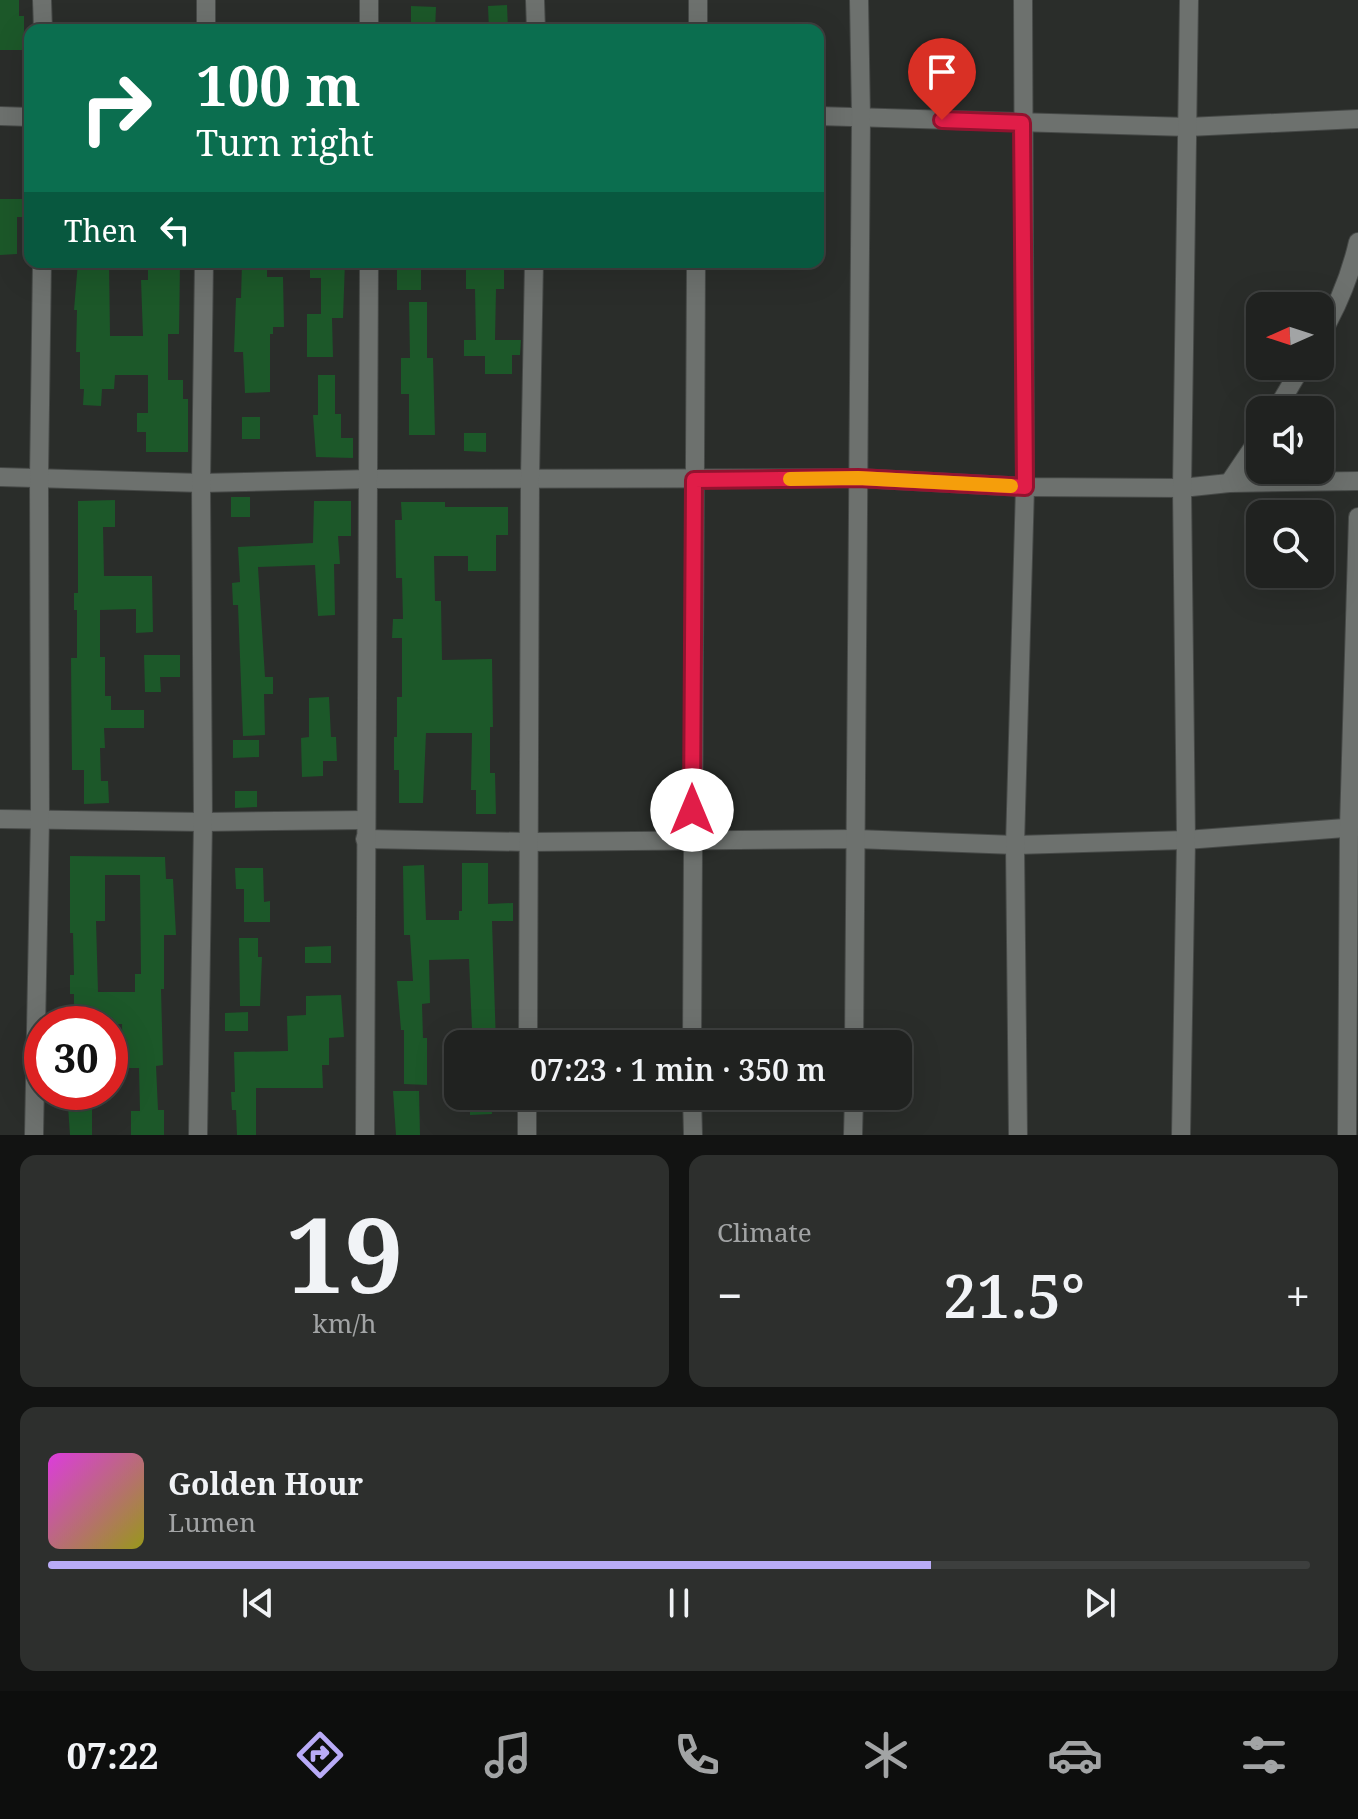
<!DOCTYPE html>
<meta charset="utf-8">
<style>
body{margin:0;font-family:"Noto Serif",serif;background:#2d2f2d;color:#f1f3f6;height:100vh;display:flex;flex-direction:column;font-size:30px;white-space:nowrap}
*{box-sizing:border-box;margin:0}
p{font-size:26px;color:#a2a4a5}
.icon{flex:none;width:44px;height:44px;fill:none;stroke:currentColor;stroke-width:2;stroke-linecap:round;stroke-linejoin:round}
.map{position:relative;height:1135px;overflow:hidden}
.details{display:flex;flex-direction:column;gap:20px;padding:20px;background:#121312;flex:1}
.details>*{flex:none}
.top-card{position:absolute;left:24px;top:24px;width:800px;height:244px;border-radius:16px;box-shadow:0 8px 32px #0002,0 0 0 2px #3d3f3e;background:#0b6e4f;color:#fff;overflow:hidden}
.needle{width:52px;rotate:267deg}
.fabs{position:absolute;left:1246px;top:292px;display:grid;gap:16px}
.fabs a{display:grid;place-items:center;width:88px;height:88px;border-radius:16px;background:#202220;box-shadow:0 8px 32px #0002,0 0 0 2px #3d3f3e;font-size:40px}
.speed{position:absolute;left:24px;top:1006px;display:flex;gap:16px;font-size:40px;font-weight:700;text-align:center}
.speed>*{display:grid;place-content:center;width:104px;height:104px;border-radius:50%;background:#202220;box-shadow:0 8px 32px #0002,0 0 0 2px #3d3f3e;line-height:1}
.speed .limit{border:12px solid #d22;background:#fff;color:#111}
.pin{position:absolute;display:grid;place-items:center;width:68px;height:68px;color:#fff;margin:-82px -34px;border-radius:50% 50% 50% 0;rotate:-45deg;box-shadow:0 0 8px #0007}
.pin .icon{rotate:45deg}
.me{position:absolute;width:88px;margin:-44px;rotate:0deg;stroke-linejoin:round;filter:drop-shadow(0 0 6px #0008)}
.turn{display:flex;align-items:center;gap:28px;height:168px;padding:0 40px;font-size:36px}
.turn .icon{width:104px;height:104px;stroke-width:2.5}
.turn b{display:block;font-size:56px;line-height:68px}
.then{display:flex;align-items:center;height:76px;padding:0 40px;background:#0003;gap:16px;font-size:30px}
.big{font-size:60px;font-weight:600;line-height:1.1}
.details .widget{flex:1;display:flex;flex-direction:column;justify-content:center;gap:12px;min-width:0;padding:0 28px;border-radius:16px;background:#2d2f2d}
.details .dial{align-items:center;gap:0}
.dial b{font-size:104px;line-height:1}
.song{display:flex;align-items:center;gap:24px}
.cover{width:96px;height:96px;border-radius:12px;background:linear-gradient(135deg,hsl(300 70% 55%),hsl(60 70% 35%))}
.played{height:8px;border-radius:4px;background:linear-gradient(90deg,#b9abf7 70%,#3d3f3e 70%)}
.keys{display:flex;justify-content:space-around;direction:ltr}
.heat{display:flex;justify-content:space-between;align-items:center;font-size:44px;direction:ltr}
.details .tiles{flex:1;display:grid;gap:20px;grid-template-columns:1fr 1fr}
.widget:last-child{grid-column:span 2}
.trip{position:absolute;left:444px;top:1030px;width:468px;height:80px;border-radius:16px;background:#202220;box-shadow:0 8px 32px #0002,0 0 0 2px #3d3f3e;font-weight:600;line-height:80px;text-align:center}
.tabs{display:flex;height:128px;justify-content:space-around;align-items:center;background:#0d0e0d;color:#a2a4a5}
.tabs .icon{width:56px;height:56px}
.tabs .on{color:#b9abf7}
.tabs b{font-size:36px;color:#f1f3f6}
.map>svg:first-child{display:block}
.building{fill:#1c5829;fill-rule:evenodd}
.lines{fill:none;stroke-linecap:round;stroke-linejoin:round}
.street-casing{stroke:#464947;stroke-width:20}
.street{stroke:#6d716e;stroke-width:18}
.route-casing{stroke:#92132f;stroke-width:20}
.route{stroke:#e11d48;stroke-width:14}
.slow{stroke:#f59e0b;stroke-width:14}
</style>
<div class="map">
<svg width="1358" height="1135" viewBox="0 0 1358 1135">
<rect width="100%" height="100%" fill="#2a2d2a"/>
<!-- building -->
<g class="building">
<path d="M0,0h19v16h5v34h-24z"/>
<path d="M507,5l1,25h-19l-1,-24z"/>
<path d="M411,6l25,1 -1,23h-24z"/>
<path d="M0,199h22v18h-5v37l-17,1z"/>
<path d="M78,262h31l1,74h33l-2,-56h7v-18h32l-1,72h-11v46h15v19h5v53h-42v-20h-9v-19h11v-38h-33l-1,14h-12l-1,17 -18,-1 1,-16h-4v-37h-4l1,-42h-3z"/>
<path d="M242,262h25v15h16l1,50h-11v7h-3v58l-25,1 -2,-41h-9l2,-54h5z"/>
<path d="M310,262h35l-2,56h-11l1,39h-26v-43h14v-36h-11z"/>
<path d="M466,264h38v25h-8l-1,51h26l-1,15h-8v19h-27v-18h-21v-16h12l-1,-51h-9z"/>
<rect x="397" y="269" width="24" height="21"/>
<path d="M409,302h18v56h6l2,77h-26v-41h-8v-36h9z"/>
<path d="M318,375h17v39h6v24h12v20l-37,-1 -3,-42h5z"/>
<rect x="242" y="417" width="18" height="22"/>
<path d="M464,433h22v19l-22,-1z"/>
<rect x="231" y="497" width="19" height="20"/>
<path d="M115,500v27h-12l1,49h48l1,56 -17,1v-24l-36,1v47h5v39h6v14h33v18h-40l1,20h-5l1,33h7l1,22 -25,1v-34h-12l-1,-112h6v-48h-3v-17h4v-92z"/>
<path d="M314,501h37v35h-13l2,28h-6l1,51 -17,1 -3,-51 -57,2 7,110h8v17h-9l1,41 -22,1 -5,-131h-5l-1,-22 8,-1 -2,-35 75,-4z"/>
<path d="M401,502h44v5h63v28h-12v36h-28v-15h-34l1,45h6l1,59 50,-1 1,68h-3v46h5l1,41h-20v-24h-5l1,-57h-46l-3,70h-24v-33h-5v-33h3v-40h5v-59h-10l1,-19h10l-1,-41h-6l-1,-58h7z"/>
<path d="M144,655h36v22h-20l1,15h-16z"/>
<path d="M329,697l2,40h5l1,24h-14v15l-21,1 -1,-39 8,-1v-39z"/>
<path d="M233,740h26v17l-26,1z"/>
<path d="M235,791h22v16l-22,1z"/>
<path d="M70,856l95,1 1,22h7l3,56h-12v54h-3l2,76 -7,1 2,44h6v25h-33v-24h9l-1,-43h-16l-1,-44h-48v-30h-4v-19h4l-1,-42h-3zM105,875h35l1,99h-6v18h-37l-2,-71h9z"/>
<path d="M462,863h26v41l25,-1v18h-21l4,123h-16v-16l-8,1 -3,-70 -40,1 1,43 -8,1 1,34h4v47l-23,-1v-54h-3l-4,-49h16l-3,-46h-6l-1,-69 21,-1 2,55h33v-9h3z"/>
<path d="M235,868h28l1,34 6,-1v21h-26v-33h-8z"/>
<path d="M239,938h19v19h4l-2,49h-20z"/>
<path d="M331,946v17h-26v-16z"/>
<path d="M341,995l3,42 -15,1v27h-7l1,23h-67v47h-19l-1,-25h-4l-1,-18h4l-1,-40 54,-1 -1,-35 19,-1v-19z"/>
<path d="M248,1012v19h-23v-18z"/>
<path d="M393,1091h26l1,44h-24z"/>
<path d="M67,1092h25v43h-22z"/>
<path d="M470,1096h21l1,18 -22,1z"/>
</g>
<g class="lines">
<defs>
<g id="street">
<path d="M42,0l1,30"/>
<path d="M206,0v30"/>
<path d="M535,0l1,30"/>
<path d="M369,30v-30"/>
<path d="M698,30v-30"/>
<path d="M0,116l30,1"/>
<path d="M818,116l370,11 170,-8"/>
<path d="M1320,336c18,-30 30,-59 38,-94"/>
<path d="M1276,410l26,-44"/>
<path d="M0,477l201,6 169,-4 488,-1 167,9 157,1 47,-5 129,-2"/>
<path d="M1229,483l31,-46"/>
<path d="M0,819l203,3 162,-2"/>
<path d="M365,839l164,3 327,-3 159,6 171,-5 172,-13"/>
<path d="M528,1044l2,-566 4,-216"/>
<path d="M692,1044l4,-782"/>
<path d="M854,1044l7,-927 -2,-117"/>
<path d="M692,1096l1,39"/>
<path d="M34,1135l6,-316 -1,-342 3,-215"/>
<path d="M198,1135l5,-313 -2,-339 3,-221"/>
<path d="M365,1135l4,-873"/>
<path d="M527,1135v-39"/>
<path d="M853,1135l1,-39"/>
<path d="M1018,1135l-3,-290 10,-358 -2,-487"/>
<path d="M1181,1135l5,-295 -4,-352 7,-488"/>
<path d="M1347,1135l2,-308 9,-310"/>
</g>
</defs>
<!-- street casing -->
<use href="#street" class="street-casing"/>
<!-- street -->
<use href="#street" class="street"/>
</g>
<g class="lines">
<defs>
<path id="route" d="M692,810l2,-330 164,-2 167,9 -3,-364 -80,-3"/>
</defs>
<!-- route casing -->
<use href="#route" class="route-casing"/>
<!-- route -->
<use href="#route" class="route"/>
<!-- slow -->
<path class="slow" d="M790,479l68,-1 153,8"/>
</g>
</svg>
<div class="fabs">
<a><svg class="needle" viewBox="-14 -14 28 28"><path d="M0-13l5 13h-10z" fill="#e53935"/><path d="M0 13l5-13h-10z" fill="#a2a4a5"/></svg></a>
<a><svg class="icon" aria-label="sound" viewBox="0 0 24 24"><path d="M4 9h4l5-4v14l-5-4H4zM17 9q2 3 0 6"/></svg></a>
<a><svg class="icon" aria-label="search" viewBox="0 0 24 24"><circle cx="10" cy="10" r="6"/><path d="M15 15l6 6"/></svg></a>
</div>
<div class="speed"><div class="limit">30</div></div>
<div class="pin" style="left:942px;top:120px;background:#d93025"><svg class="icon" aria-label="arrive" viewBox="0 0 24 24"><path d="M6 21V4h12l-3 4 3 4H6"/></svg></div>
<svg class="me" style="left:692px;top:810px" viewBox="-20 -20 40 40"><circle r="19" fill="#fff"/><path d="M0-13L10 11 0 6-10 11z" fill="#e11d48"/></svg>
<div class="trip">07:23 · 1 min · 350 m</div>
<div class="top-card">
<div class="turn"><svg class="icon" aria-label="right" viewBox="0 0 24 24"><path d="M7 20v-9h11M14 6l5 5-5 5"/></svg><div><b>100 m</b>Turn right</div></div>
<div class="then">Then<svg class="icon" aria-label="left" viewBox="0 0 24 24"><path d="M17 20v-9H6M10 6l-5 5 5 5"/></svg></div>
</div>
</div>
<section class="details">
<div class="tiles">
<div class="widget dial"><b>19</b><p>km/h</p></div>
<div class="widget"><p>Climate</p>
<div class="heat"><a>−</a><b class="big">21.5°</b><a>+</a></div>
</div>
<div class="widget">
<div class="song"><i class="cover"></i><div><b>Golden Hour</b><p>Lumen</p></div></div>
<div class="played"></div>
<div class="keys"><svg class="icon" aria-label="previous" viewBox="0 0 24 24"><path d="M18 5L8 12l10 7zM5 5v14"/></svg><svg class="icon" aria-label="pause" viewBox="0 0 24 24"><path d="M8 5v14M16 5v14"/></svg><svg class="icon" aria-label="next" viewBox="0 0 24 24"><path d="M6 5l10 7-10 7zM19 5v14"/></svg></div>
</div>
</div>
</section>
<nav class="tabs">
<b>07:22</b>
<svg class="icon on" aria-label="directions" viewBox="0 0 24 24"><path d="M12 3l9 9-9 9-9-9zM9 14v-3h6M13 9l2 2-2 2"/></svg>
<svg class="icon" aria-label="music" viewBox="0 0 24 24"><path d="M9 18V5l10-2v13"/><circle cx="6" cy="18" r="3"/><circle cx="16" cy="16" r="3"/></svg>
<svg class="icon" aria-label="phone" viewBox="0 0 24 24"><path d="M5 4h4l2 5-3 2q2 4 5 5l2-3 5 2v4C11 20 4 13 5 4z"/></svg>
<svg class="icon" aria-label="climate" viewBox="0 0 24 24"><path d="M12 3v18M4 7l16 10M4 17L20 7"/></svg>
<svg class="icon" aria-label="car" viewBox="0 0 24 24"><path d="M5 17H2v-5l4-1 3-4h7l3 4 3 1v5h-3M9 17h6M6 11h13"/><circle cx="7" cy="17" r="2"/><circle cx="17" cy="17" r="2"/></svg>
<svg class="icon" aria-label="filters" viewBox="0 0 24 24"><path d="M4 7h16M4 17h16"/><circle cx="9" cy="7" r="2"/><circle cx="15" cy="17" r="2"/></svg>
</nav>
